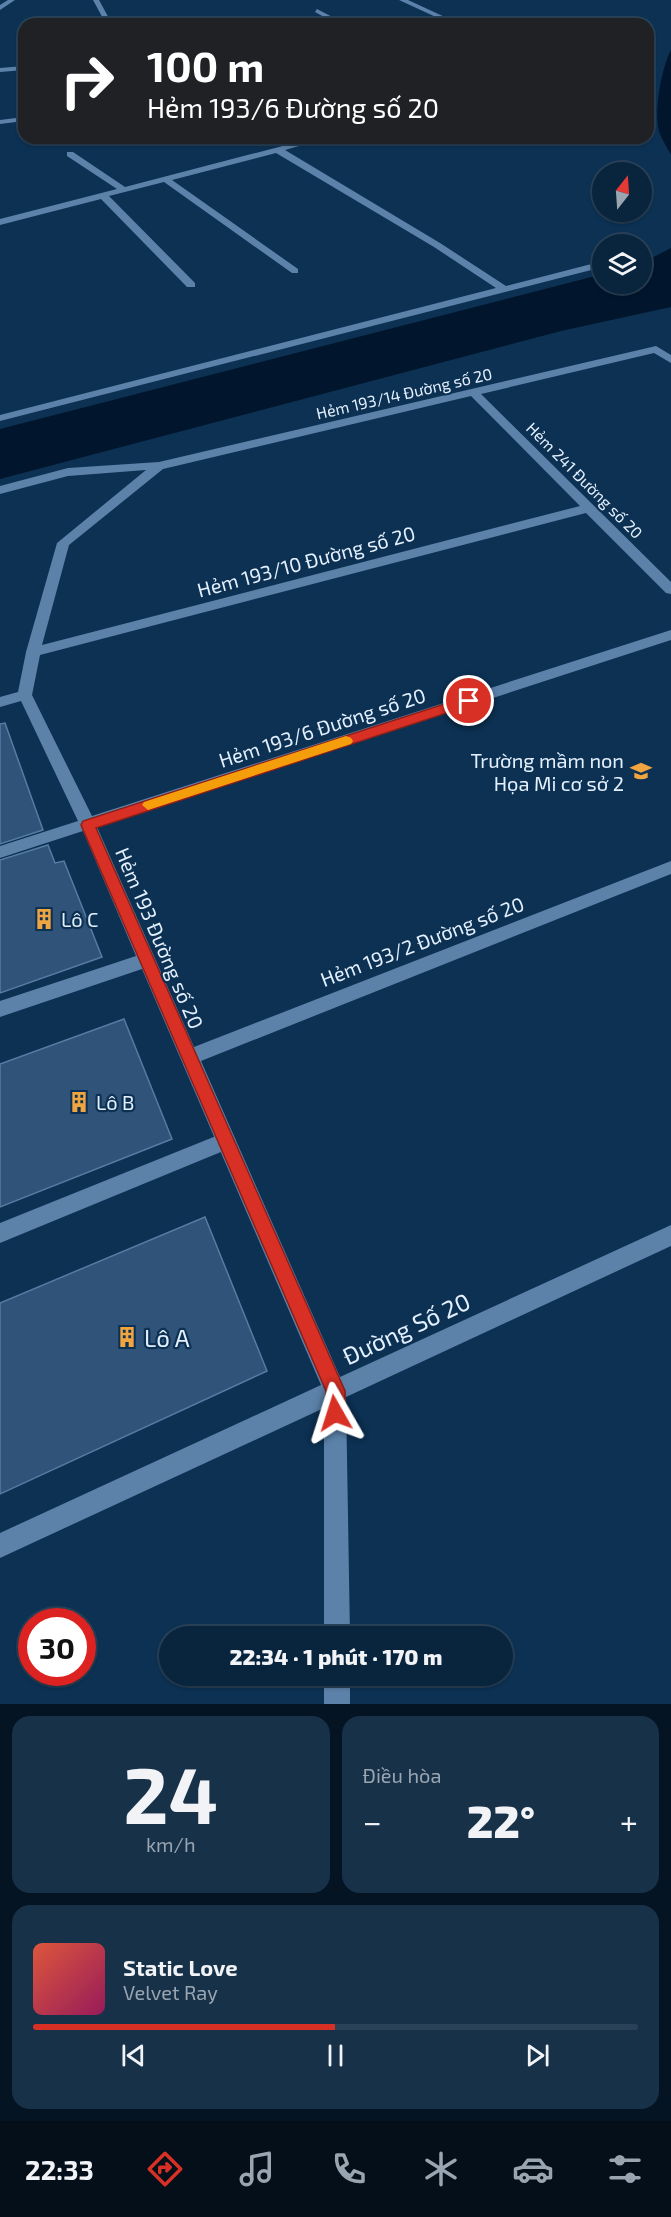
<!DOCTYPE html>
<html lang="vi">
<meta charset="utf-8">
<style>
body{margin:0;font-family:"Exo 2",sans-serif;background:#173149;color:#f1f3f6;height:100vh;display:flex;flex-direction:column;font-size:22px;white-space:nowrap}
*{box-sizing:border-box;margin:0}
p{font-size:20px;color:#99a5b0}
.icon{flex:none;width:33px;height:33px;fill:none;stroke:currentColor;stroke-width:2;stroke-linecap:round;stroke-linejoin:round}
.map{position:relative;height:1704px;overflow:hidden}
.panel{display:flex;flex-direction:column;gap:12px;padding:12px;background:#051422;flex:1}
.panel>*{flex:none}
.top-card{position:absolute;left:18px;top:18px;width:636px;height:126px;border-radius:18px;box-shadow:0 2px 4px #0004,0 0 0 2px #294258;background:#202124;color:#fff;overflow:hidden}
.needle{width:39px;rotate:17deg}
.tools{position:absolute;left:592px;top:162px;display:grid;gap:12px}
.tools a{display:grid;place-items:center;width:60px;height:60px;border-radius:50%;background:#09253e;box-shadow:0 2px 4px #0004,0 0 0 2px #294258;font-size:30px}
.speed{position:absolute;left:18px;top:1608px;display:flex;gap:12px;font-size:30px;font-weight:700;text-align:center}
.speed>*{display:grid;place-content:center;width:78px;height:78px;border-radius:50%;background:#09253e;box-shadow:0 2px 4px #0004,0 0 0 2px #294258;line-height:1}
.speed .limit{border:9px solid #d22;background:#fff;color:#111}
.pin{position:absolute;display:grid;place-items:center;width:51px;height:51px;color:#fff;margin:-26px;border:3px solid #fff;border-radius:50%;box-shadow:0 2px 6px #0007}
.me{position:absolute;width:66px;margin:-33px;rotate:354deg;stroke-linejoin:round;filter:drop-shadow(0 0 4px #0008)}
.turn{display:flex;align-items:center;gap:21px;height:126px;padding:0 30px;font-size:27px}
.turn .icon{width:78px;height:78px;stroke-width:2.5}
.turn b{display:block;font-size:42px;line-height:51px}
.big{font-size:45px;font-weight:800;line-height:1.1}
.panel .widget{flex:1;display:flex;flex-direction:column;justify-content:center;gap:9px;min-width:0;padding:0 21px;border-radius:18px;background:#173149}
.panel .dial{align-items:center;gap:0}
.dial b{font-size:78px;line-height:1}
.song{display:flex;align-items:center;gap:18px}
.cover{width:72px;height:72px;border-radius:9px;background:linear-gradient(135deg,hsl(10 70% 55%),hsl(330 70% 35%))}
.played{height:6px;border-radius:3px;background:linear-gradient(90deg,#d93025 50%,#294258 50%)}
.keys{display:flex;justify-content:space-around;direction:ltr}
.heat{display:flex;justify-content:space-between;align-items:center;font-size:33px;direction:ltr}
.panel .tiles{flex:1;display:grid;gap:12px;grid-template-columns:1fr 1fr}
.widget:last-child{grid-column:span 2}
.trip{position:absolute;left:159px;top:1626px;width:354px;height:60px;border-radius:30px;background:#09253e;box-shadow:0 2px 4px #0004,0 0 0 2px #294258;font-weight:800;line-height:60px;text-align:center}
.tabs{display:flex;height:96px;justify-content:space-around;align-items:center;background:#040f19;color:#99a5b0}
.tabs .icon{width:42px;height:42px}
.tabs .active{color:#d93025}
.tabs b{font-size:27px;color:#f1f3f6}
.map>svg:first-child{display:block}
.water{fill:#01162c}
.building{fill:#305479;stroke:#567ca3;stroke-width:1.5}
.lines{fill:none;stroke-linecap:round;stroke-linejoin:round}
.service{fill:#5c82aa;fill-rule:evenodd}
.minor{fill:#5c82aa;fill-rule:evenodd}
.route{fill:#d93025;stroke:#8d1f18;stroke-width:1.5}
.slow{fill:#f59e0b}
.labels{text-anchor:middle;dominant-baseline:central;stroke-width:4.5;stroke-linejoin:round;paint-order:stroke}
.far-street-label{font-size:16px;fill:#e4f0fd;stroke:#0c3153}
.street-label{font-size:20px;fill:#e4f0fd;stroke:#0c3153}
.poi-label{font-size:20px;fill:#e4f0fd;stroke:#0c3153;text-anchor:start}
.near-street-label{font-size:24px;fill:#e4f0fd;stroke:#0c3153}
.near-poi-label{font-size:24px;fill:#e4f0fd;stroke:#0c3153;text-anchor:start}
</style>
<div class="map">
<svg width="671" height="1704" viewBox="0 0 671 1704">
<rect width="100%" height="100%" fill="#0c3153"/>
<!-- water -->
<g class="water">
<path d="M671,50v105c-3,-6 -8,-14 -11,-21 -7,-20 1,-65 11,-84z"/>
<path d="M671,248v59l-110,24 -561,148v-50l603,-155v10h39v-21z"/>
</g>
<!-- building -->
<g class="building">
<path d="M5,723l38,107 -43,14v-120z"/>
<path d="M48,845l7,18 9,-2 38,96 -102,36v-133z"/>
<path d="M124,1019l48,120 -172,68v-143z"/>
<path d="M205,1217l62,154 -267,123v-191z"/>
</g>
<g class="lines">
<!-- service -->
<path class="service" d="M226,1132l7,3 3,6 -3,6 -233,96v-20z"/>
<!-- minor -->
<g class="minor">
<path d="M8,0h7l-15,10v-5z"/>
<path d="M93,0h6l13,24h-6z"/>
<path d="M399,0h9l52,24h-9z"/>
<path d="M317,9l27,14 1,1h-8l-22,-12z"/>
<path d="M24,66v4l-24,2v-4z"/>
<path d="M24,117v4l-24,3v-4z"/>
<path d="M313,138h14l-42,12 155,93 66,43 97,-25v6l-603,154v-6l496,-127 -62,-41 -158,-94 -104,27 126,89v4h-6l-128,-91 -55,14 86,87v4h-8l-86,-88 -101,26v-6l117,-30 -50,-33v-4h6l52,35z"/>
<path d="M656,346l15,9v8l-17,-10 -173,41 190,188v12l-5,-1 -80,-80 -546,142 -8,40 60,121 579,-186v10l-574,187 97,220 477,-186v13l-470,187 139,316 331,-152v21l-325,151 4,239h-26v-228l-324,150v-25l321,-148 -179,-416 -142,48v-16l136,-45 -53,-125 -83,27v-12l78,-25 -57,-120 -21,6v-10l18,-5 8,-40 31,-109 89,-73 -78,6 -68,18v-8l68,-18 91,-6zM471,396l109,110 -538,139 27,-100 94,-76z"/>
<rect x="324" y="1676" width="26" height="28"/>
</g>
</g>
<!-- route -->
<path class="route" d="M469,696l6,5 -1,3 -378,124 249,563v22l-3,7 -7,3 -6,-3 -3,-7v-22l-245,-566 2,-4z"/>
<!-- slow -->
<path class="slow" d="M346,736l5,2 2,3 -2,3 -203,66 -6,-5 2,-3z"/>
<!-- icons -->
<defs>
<symbol id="school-bare" viewBox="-9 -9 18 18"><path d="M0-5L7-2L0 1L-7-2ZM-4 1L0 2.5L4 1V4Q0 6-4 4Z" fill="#f1a540" stroke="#0c3153" stroke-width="2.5" paint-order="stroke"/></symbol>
<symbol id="building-bare" viewBox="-9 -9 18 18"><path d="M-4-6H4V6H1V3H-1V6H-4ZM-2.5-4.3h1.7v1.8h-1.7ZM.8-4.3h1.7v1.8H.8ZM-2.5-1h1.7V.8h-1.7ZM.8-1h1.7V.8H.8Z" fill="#f1a540" stroke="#0c3153" stroke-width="2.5" paint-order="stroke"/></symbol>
</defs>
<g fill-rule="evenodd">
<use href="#school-bare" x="626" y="756" width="30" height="30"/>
<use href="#building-bare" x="29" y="904" width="30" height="30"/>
<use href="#building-bare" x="64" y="1087" width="30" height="30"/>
<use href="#building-bare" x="112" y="1322" width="30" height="30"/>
</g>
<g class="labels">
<!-- far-street labels -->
<g class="far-street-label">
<text transform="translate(404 393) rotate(-13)">Hẻm 193/14 Đường số 20</text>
<text transform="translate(585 480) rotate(45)">Hẻm 241 Đường số 20</text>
</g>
<!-- street labels -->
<g class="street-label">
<text transform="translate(306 561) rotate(-15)">Hẻm 193/10 Đường số 20</text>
<text transform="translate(322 727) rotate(-18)">Hẻm 193/6 Đường số 20</text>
<text transform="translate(160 938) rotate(67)">Hẻm 193 Đường số 20</text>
<text transform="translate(422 941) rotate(-21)">Hẻm 193/2 Đường số 20</text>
</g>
<!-- poi labels -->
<g class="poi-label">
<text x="624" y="760" text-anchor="end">Trường mầm non<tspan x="624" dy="23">Họa Mi cơ sở 2</tspan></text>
<text x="61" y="919">Lô C</text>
<text x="96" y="1102">Lô B</text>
</g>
<!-- near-street labels -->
<g class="near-street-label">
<text transform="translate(406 1328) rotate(-25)">Đường Số 20</text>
</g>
<!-- near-poi labels -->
<g class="near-poi-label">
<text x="144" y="1337">Lô A</text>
</g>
</g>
</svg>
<div class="tools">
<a><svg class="needle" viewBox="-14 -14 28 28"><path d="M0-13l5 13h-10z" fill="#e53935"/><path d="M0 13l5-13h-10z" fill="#99a5b0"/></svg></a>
<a><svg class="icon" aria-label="layers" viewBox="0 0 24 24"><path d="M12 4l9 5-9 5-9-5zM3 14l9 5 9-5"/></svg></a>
</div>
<div class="speed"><div class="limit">30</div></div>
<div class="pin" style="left:469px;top:701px;background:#d93025"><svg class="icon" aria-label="arrive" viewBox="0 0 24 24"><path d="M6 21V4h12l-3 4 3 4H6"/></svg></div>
<svg class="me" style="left:335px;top:1413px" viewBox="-20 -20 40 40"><path d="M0-17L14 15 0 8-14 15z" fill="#d93025" stroke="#fff" stroke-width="4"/></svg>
<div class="trip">22:34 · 1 phút · 170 m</div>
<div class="top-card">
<div class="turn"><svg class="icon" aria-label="right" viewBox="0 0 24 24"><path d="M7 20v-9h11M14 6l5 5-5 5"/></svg><div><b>100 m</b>Hẻm 193/6 Đường số 20</div></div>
</div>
</div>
<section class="panel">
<div class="tiles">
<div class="widget dial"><b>24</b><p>km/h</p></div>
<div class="widget"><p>Điều hòa</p>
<div class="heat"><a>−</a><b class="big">22°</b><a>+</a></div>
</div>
<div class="widget">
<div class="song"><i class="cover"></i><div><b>Static Love</b><p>Velvet Ray</p></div></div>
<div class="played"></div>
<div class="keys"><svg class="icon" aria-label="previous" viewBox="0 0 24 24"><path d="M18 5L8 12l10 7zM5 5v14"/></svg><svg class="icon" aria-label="pause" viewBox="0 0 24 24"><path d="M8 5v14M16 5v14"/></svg><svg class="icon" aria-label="next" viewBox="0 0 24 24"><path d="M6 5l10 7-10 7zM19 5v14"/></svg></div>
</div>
</div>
</section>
<nav class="tabs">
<b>22:33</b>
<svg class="icon active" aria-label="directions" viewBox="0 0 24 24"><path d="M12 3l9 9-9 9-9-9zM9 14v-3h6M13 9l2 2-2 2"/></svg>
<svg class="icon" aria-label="music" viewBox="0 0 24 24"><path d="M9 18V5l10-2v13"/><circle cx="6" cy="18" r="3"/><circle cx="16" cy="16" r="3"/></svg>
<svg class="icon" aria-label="phone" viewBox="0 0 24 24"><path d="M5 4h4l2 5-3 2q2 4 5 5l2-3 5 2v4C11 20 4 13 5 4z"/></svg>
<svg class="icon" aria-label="climate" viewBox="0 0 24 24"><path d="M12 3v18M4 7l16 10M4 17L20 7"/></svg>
<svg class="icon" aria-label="car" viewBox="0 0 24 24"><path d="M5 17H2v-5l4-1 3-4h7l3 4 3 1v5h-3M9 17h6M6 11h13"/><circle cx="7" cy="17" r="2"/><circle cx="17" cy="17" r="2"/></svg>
<svg class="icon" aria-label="filters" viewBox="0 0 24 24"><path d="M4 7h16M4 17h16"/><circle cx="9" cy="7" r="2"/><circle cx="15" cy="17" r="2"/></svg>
</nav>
